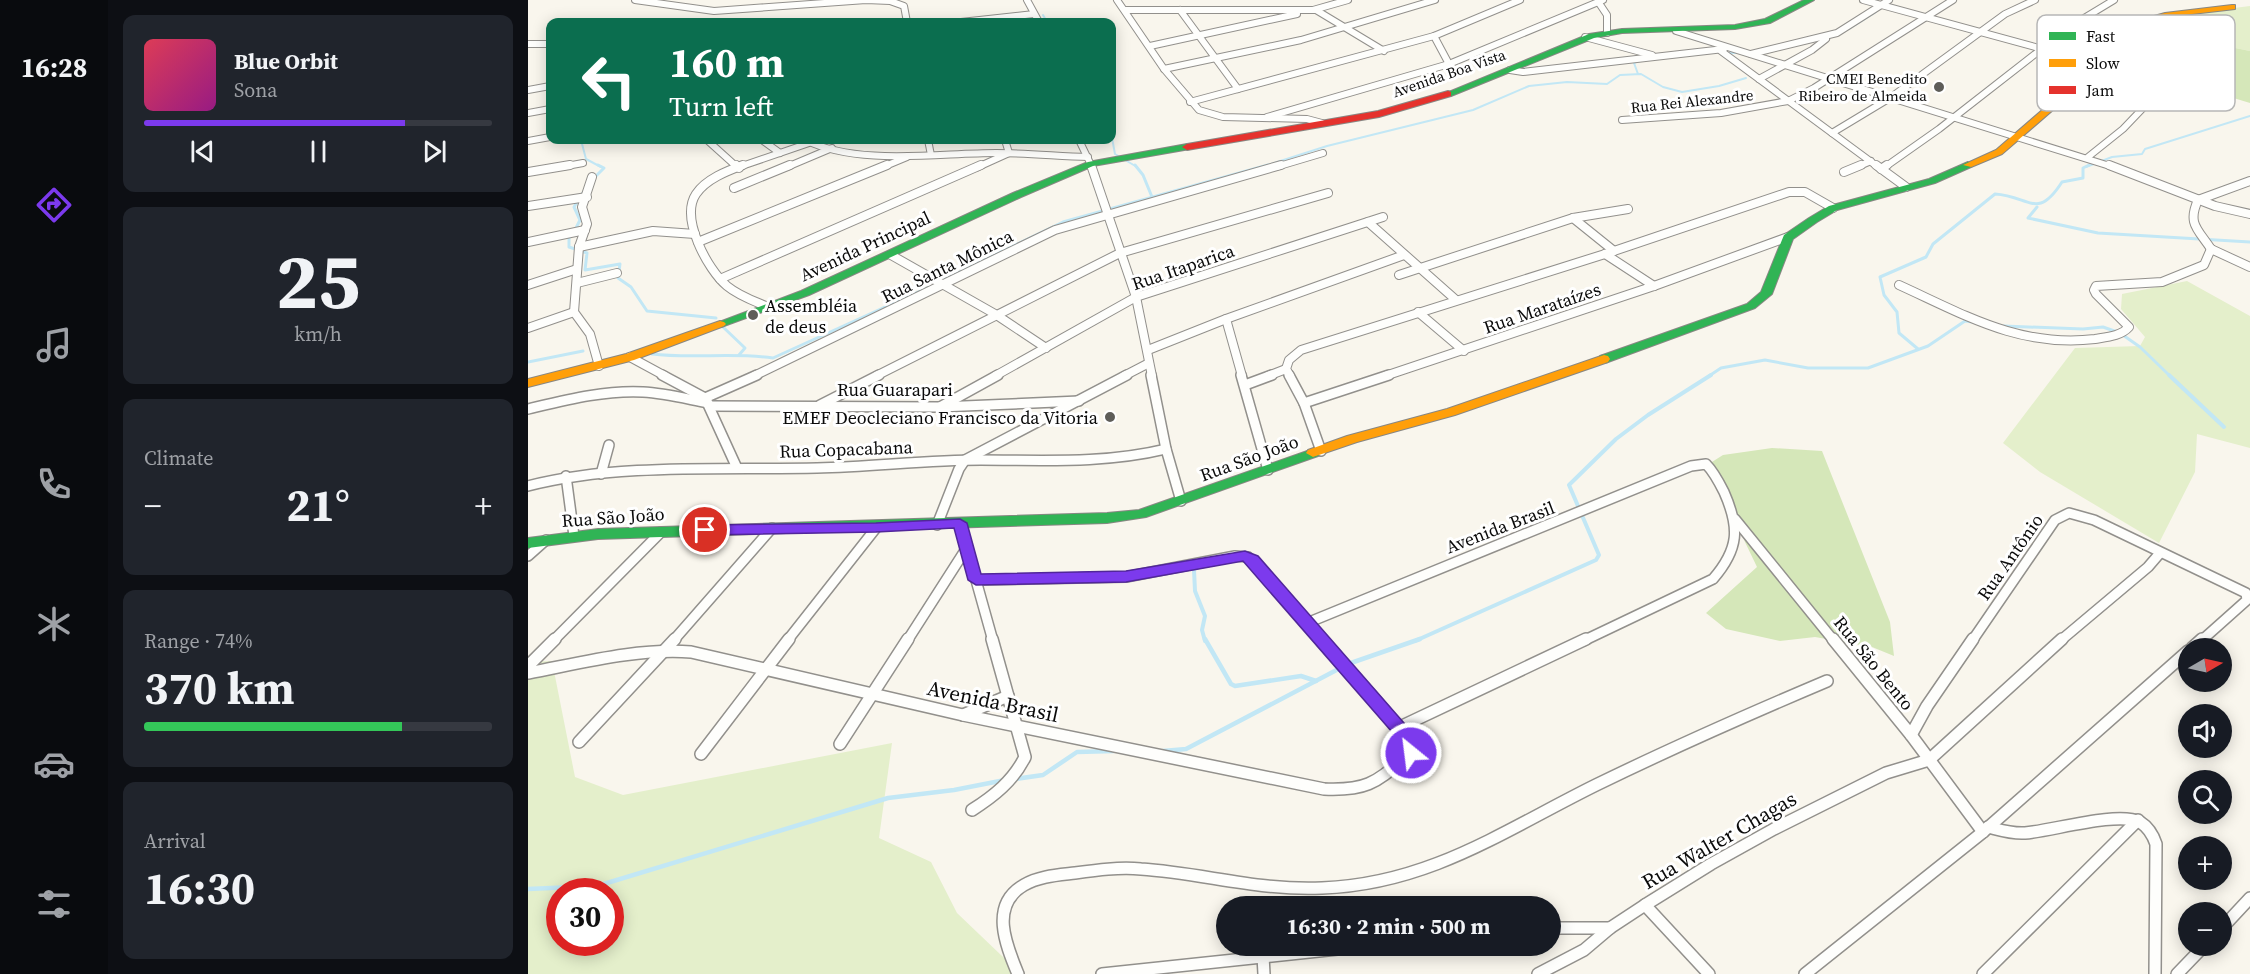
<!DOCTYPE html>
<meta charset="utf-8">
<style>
body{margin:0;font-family:"Source Serif 4",serif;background:#20242c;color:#f1f3f6;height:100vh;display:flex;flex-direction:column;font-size:22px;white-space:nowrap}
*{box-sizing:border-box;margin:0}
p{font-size:20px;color:#9ea1a6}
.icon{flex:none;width:33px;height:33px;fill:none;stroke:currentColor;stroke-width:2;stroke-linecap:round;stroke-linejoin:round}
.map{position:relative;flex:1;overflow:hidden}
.panel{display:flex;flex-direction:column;gap:15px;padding:15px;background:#0d0f14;width:420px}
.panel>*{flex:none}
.banner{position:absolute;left:18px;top:18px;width:570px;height:126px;border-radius:12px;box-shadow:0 3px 15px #0003;background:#0b6e4f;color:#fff;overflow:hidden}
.needle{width:39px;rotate:81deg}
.tools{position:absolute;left:1650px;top:638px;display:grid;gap:12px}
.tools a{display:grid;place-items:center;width:54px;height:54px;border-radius:50%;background:#171b24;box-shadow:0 3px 15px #0003;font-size:30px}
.speed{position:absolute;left:18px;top:878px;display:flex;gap:12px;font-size:30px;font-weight:700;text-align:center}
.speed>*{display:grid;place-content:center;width:78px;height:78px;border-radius:50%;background:#171b24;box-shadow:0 3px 15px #0003;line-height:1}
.speed .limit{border:9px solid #d22;background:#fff;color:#111}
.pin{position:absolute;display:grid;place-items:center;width:51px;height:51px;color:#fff;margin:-26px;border:3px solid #fff;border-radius:50%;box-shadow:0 2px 6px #0007}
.me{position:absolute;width:66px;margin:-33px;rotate:331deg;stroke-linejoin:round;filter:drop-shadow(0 0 4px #0008)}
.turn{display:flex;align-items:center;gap:21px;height:126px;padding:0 24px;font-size:27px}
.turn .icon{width:78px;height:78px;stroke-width:2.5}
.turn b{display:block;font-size:42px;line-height:51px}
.big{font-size:45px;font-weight:700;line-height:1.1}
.panel .card{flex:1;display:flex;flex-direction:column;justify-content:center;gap:9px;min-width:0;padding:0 21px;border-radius:12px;background:#20242c}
.panel .dial{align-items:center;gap:0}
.dial b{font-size:78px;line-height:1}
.song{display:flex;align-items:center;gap:18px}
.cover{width:72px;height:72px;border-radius:9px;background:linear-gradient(135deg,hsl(350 70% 55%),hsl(310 70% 35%))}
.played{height:6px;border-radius:3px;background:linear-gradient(90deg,#7c3aed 75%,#363941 75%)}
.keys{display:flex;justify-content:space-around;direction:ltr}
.heat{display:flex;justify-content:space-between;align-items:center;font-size:33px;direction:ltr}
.charge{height:9px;border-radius:4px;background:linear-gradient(90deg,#34c759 74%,#363941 0)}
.trip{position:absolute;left:688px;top:896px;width:345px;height:60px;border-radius:30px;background:#171b24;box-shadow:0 3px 15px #0003;font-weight:700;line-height:60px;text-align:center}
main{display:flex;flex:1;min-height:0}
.tab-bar{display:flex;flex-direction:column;width:108px;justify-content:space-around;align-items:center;background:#090b0e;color:#9ea1a6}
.tab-bar .icon{width:42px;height:42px}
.tab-bar .on{color:#7c3aed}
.tab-bar b{font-size:27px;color:#f1f3f6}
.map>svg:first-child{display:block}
.green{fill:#e4efcb;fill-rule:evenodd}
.forest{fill:#d5e7b9}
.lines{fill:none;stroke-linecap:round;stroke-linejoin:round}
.stream-far3{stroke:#c2e7f5;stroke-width:2}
.stream-far2{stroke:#c2e7f5;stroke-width:3}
.stream-far1{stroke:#c2e7f5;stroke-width:4}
.stream{stroke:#c2e7f5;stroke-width:4.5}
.street-far3-casing{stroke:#92908c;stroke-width:8}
.street-far2-casing{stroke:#92908c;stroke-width:10}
.street-far1-casing{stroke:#92908c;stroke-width:12}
.street-casing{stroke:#92908c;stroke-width:14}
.fast-casing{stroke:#888783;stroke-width:2}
.slow-casing{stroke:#888783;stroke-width:2}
.jam-casing{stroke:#888783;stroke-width:2}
.street-far3{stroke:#fefefc;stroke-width:6}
.street-far2{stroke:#fefefc;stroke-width:8}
.street-far1{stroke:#fefefc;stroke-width:9}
.street{stroke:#fefefc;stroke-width:11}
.fast{fill:#30b455;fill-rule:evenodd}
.slow{fill:#ff9f0a;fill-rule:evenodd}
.jam{fill:#e5322d;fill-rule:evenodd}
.route{fill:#7c3aed;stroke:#51269a;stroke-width:1.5}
.poi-dot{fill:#5e5d59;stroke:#fff;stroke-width:2}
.labels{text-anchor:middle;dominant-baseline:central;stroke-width:6;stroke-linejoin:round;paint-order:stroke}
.far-street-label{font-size:15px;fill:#0a0a0a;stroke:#fff}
.far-poi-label{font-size:15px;fill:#0a0a0a;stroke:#fff;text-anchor:end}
.street-label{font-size:18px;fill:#0a0a0a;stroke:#fff}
.poi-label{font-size:18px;fill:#0a0a0a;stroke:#fff;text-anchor:start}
.near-street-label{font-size:21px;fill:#0a0a0a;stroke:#fff}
.key{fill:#fff;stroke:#b6b6b6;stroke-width:1.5}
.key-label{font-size:16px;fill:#0a0a0a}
</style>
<main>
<nav class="tab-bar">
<b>16:28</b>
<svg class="icon on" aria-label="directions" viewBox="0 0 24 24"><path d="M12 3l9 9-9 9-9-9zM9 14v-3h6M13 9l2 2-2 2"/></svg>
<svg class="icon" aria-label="music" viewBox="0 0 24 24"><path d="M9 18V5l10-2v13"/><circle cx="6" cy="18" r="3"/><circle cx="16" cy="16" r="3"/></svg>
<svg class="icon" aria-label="phone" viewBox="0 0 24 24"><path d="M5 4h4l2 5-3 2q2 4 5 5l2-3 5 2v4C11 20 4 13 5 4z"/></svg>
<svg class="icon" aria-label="climate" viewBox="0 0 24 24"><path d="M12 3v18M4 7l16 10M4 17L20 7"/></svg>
<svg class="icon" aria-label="car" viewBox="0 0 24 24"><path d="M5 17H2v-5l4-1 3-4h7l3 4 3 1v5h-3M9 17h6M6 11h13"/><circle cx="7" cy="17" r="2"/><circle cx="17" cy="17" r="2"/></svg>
<svg class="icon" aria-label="filters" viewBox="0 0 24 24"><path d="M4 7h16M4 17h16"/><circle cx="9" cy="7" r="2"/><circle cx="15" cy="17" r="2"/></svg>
</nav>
<section class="panel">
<div class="card">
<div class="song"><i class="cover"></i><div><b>Blue Orbit</b><p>Sona</p></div></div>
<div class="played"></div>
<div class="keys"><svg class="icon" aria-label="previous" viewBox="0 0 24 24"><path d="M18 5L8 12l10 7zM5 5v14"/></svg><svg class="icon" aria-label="pause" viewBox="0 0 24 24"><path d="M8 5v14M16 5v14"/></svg><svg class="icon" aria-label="next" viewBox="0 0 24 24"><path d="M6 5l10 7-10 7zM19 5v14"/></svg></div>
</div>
<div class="card dial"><b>25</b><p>km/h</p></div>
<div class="card"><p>Climate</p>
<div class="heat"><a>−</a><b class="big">21°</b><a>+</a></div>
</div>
<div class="card"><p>Range · 74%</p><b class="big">370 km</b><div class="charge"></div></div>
<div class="card"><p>Arrival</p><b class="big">16:30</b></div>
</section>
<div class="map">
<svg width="1722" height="974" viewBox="0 0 1722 974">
<rect width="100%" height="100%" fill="#f9f6ed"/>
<!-- green -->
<g class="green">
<path d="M1722,6v45l-39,-8 -67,-21 26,-6z"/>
<path d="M1659,281l63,35v132l-53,-14 -2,38 -36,71 -119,-71 -37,-29 72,-95 65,-2 5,-9 -24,-28 1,-15z"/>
<path d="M24,661l23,116 48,18 269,-52 -13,95 52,24 26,51 64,61h-493v-312zM32,891h50v51h-50z"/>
</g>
<!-- forest -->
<g class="forest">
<path d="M1683,43l39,8v52l-66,-20 -3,-8z"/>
<path d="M1244,448l50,3 68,171 4,34 -22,-9 -57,-10 -35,4 -54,-12 -20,-16 51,-46 -12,-25 -19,-50 -22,-25 19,-12z"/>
</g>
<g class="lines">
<!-- stream-far3 -->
<g class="stream-far3">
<path d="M515,15l4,7"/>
<path d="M1321,29l27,-17"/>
<path d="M1282,42l27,-7"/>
<path d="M1196,53h16"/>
<path d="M1110,74l-4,-11 5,-2"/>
<path d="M584,138l3,16 22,13"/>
<path d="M53,140l5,19 15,8"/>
<path d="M734,167l65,-21 146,-36 56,-24 38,-4 40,2 13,-9 21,-1 22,13 19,5 37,-6 27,-8"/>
<path d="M1558,167l26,-10 30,-3 3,-5 105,-33"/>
</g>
<!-- stream-far2 -->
<g class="stream-far2">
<path d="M607,165l8,10 9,22"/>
<path d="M65,179l11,-11 -6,-3"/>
<path d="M1509,207l-9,11 70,15 152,9"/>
<path d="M47,230l5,-10 -6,-13 12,-19"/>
<path d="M41,235v12l18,6 -2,17 35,-6 -2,14 13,9 16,24 69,7"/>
<path d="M413,281l122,-59 205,-57"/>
<path d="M1476,326l79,3 20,-2 17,6 20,14 30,29"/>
<path d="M195,327l22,21 -6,7"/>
<path d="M1390,349l-19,-16 -2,-21 -13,-17 -4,-18 46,-20 7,-13 62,-50c35,2 42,27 67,-12l21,-4v-10l6,-3"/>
<path d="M124,354c40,5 81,-2 121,4l156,-71"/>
<path d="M0,362l55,-11"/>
<path d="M1181,376l12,-8 44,-8 43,8h60l60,-22 37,-25 8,1"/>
</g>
<!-- stream-far1 -->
<g class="stream-far1">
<path d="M1641,375l55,52"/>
<path d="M666,570l1,21 10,25 -3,14 3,11"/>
<path d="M887,641l181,-81 3,-5 -30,-70 47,-46 32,-24 63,-40"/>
</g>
<!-- stream -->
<g class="stream">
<path d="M677,639l26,45 4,2 66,-10 15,5"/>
<path d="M635,751l23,-2 162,-85 72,-25"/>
<path d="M487,779l28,-4 34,-23 37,-1"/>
<path d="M0,889l69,-3 291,-88 66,-8 51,-10"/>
</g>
<defs>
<g id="street-far3">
<path d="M107,0l79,11 152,-11 24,1 14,5 3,16"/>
<path d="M499,0l12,22"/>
<path d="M589,0l47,69 35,41 24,7 84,2 15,4"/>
<path d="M1335,0l304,83 -44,46 -35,28"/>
<path d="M1071,3l8,12v18"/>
<path d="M597,10h191l68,41"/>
<path d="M652,10l58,79"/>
<path d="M785,10l35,-10"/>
<path d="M433,22l73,-8"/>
<path d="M1148,31l437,136"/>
<path d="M906,36l15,28"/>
<path d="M1057,37l67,18"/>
<path d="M0,44h22"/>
<path d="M622,46l147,-32"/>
<path d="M1193,51l157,116"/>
<path d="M1223,54l86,-21 52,-33"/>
<path d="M636,69l137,-29 134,-40"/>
<path d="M982,70l13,2 201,-23"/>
<path d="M1231,79l53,-29 14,-11"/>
<path d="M0,90l22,-4"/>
<path d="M662,102l244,-66 86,-36"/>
<path d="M0,113l22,-4"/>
<path d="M739,117l182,-53 154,-64"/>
<path d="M1094,120l99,-7 67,-12 26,-13 139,-88"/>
<path d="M1304,133l58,-35 115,-84 30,-14"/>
<path d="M179,140l30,27"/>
<path d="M234,140l18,13"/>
<path d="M277,140c54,26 132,13 191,13 31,0 61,3 92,4"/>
<path d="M400,140l3,15"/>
<path d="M551,140l13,27"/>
<path d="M0,141l22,-4"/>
<path d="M33,167l22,-4"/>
<path d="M211,167l70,-24"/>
<path d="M259,167l45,-19"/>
<path d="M355,167l24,-10"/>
<path d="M450,167l31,-14 -4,-13"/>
<path d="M748,167l47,-14"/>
<path d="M1329,167l14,-6"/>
<path d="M1357,167l54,-38 132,-103 43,-26"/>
</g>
<g id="street-far2">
<path d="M208,165l3,3"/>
<path d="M215,165c-16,6 -37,14 -47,29 -16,24 11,75 31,92 12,10 27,15 41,21"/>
<path d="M563,165l45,132 16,79"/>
<path d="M1348,165l30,22"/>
<path d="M1581,165l106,41 35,8"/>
<path d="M1353,169l6,-4"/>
<path d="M0,172l42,-7"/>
<path d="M1316,172l17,-7"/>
<path d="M64,177l-10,30 5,17 -8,23 -5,65 16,22 9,32"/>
<path d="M206,188l56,-23"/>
<path d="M0,206l59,-9"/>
<path d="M1045,218l41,33"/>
<path d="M840,222l88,78"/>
<path d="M0,242l57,-12"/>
<path d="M170,242l189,-77"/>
<path d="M51,247l74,-16 42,3"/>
<path d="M1683,249c-13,-20 -24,-25 -13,-49l52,-19"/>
<path d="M1683,249l39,18"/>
<path d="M1077,254l49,32"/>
<path d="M363,255l104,59 51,34"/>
<path d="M871,275l174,-57 55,-9"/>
<path d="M192,279l261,-114"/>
<path d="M49,283l40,-10"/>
<path d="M0,285l49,-16"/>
<path d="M1371,285c66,30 121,63 196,54 12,-2 26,-3 34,-12l-33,-33 -2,-4 2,-4 66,-4 42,-17 7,-16"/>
<path d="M890,312l46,39"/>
<path d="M698,319l16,57"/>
<path d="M0,328l46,-16"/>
<path d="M620,350l78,-31 178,-64"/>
<path d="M102,357l35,19"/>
<path d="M226,376l301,-146 226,-65"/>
<path d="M348,376l244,-123 208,-60"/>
<path d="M467,376l141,-79 247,-80"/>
<path d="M596,376l25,-13"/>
<path d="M740,376l18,-7"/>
<path d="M762,376l-4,-7 3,-9 12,-10 304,-96 184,-62h16l28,16"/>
<path d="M857,376l269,-90 134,-49"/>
</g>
<g id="street-far1">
<path d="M134,375l43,23 32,70"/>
<path d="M623,375l15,74 15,52"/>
<path d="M713,375l27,95"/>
<path d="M761,375l15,28 17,48"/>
<path d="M717,385l27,-10"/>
<path d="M177,398l52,-23"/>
<path d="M776,403l85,-28"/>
<path d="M292,405l59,-30"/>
<path d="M182,406l230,1 139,-6"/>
<path d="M412,407l58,-32"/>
<path d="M0,409c38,-9 76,-19 115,-17 22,1 44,7 65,11"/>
<path d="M73,474l8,-29"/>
<path d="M38,476l8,60"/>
<path d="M0,486c88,-23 198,-16 289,-18 55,-1 109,-8 164,-8 62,0 123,4 185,-11"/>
<path d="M1207,519l99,122"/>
<path d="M432,523l33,118"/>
<path d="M409,525l22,-56 6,-9 162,-85"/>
<path d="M0,556l18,-16"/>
<path d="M448,580l150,-3 109,-21 13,1 73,84"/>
<path d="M779,623l384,-157 15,-2c8,8 13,18 18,28 16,36 15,57 -11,87l-130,62"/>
<path d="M25,641l108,-109"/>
<path d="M145,641l99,-113"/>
<path d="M259,641l89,-113"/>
<path d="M379,641l59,-92"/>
<path d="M1444,641l83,-121 14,-7 25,7 152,73 1,7 -46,41"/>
<path d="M1532,641l88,-74 12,-14"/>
</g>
<g id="street">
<path d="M1305,639l78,96 72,97"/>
<path d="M1664,648l10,-9"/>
<path d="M0,666l27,-27"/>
<path d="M0,673c53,-10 109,-25 163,-21l272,63 361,74c46,2 53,-8 87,-36 -7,-28 -70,-89 -91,-114"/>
<path d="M435,715l45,-19"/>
<path d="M870,728l188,-89"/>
<path d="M1383,735l16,-29 46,-67"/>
<path d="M51,742l96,-103"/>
<path d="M312,744l68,-105"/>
<path d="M173,754l88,-115"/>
<path d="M444,810c22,-14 41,-29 53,-53l-33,-118"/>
<path d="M1460,827c12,3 24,7 37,6 27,-2 92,-22 115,-11 8,5 13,13 16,22l-1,130"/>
<path d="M1117,905l64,69"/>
<path d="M1023,928h59"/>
<path d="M1694,928l28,-30"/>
<path d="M735,956l1,18"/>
<path d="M490,974c-12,-29 -29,-69 6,-89 15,-9 34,-10 51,-12 22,-3 44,-6 66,-4 61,4 119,22 181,19 107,-4 181,-57 274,-103 76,-37 153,-71 231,-104"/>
<path d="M574,974l273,-29"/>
<path d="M1010,974l46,-24 26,-22 35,-23 66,-41 63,-35 112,-56 43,-13 133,-121"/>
<path d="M1277,974l178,-142 205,-181"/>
<path d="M1455,974l155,-154"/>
<path d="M1649,974l28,-29"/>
</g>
<g id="fast">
<path d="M1276,0h10l-44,23 -35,6 -113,4 -28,5 -143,58 -7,-2 145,-60 33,-5 113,-4 30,-6z"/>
<path d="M659,144l3,1v4l-97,17 -72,31 -212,98 -85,31 -4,1 -6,-3 87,-33 212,-98 75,-31z"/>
<path d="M1440,162l5,3 -2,2 -36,16 -98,27 -20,12 -24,17 -21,55 -17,14 -147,54 -4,1 -6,-4 2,-3 147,-52 14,-12 23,-57 25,-17 20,-12 100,-27z"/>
<path d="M785,449l7,4 -2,3 -172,61 -39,6 -509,16 -70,9v-10l70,-9 509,-16 32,-3z"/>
</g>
<g id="slow">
<path d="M1704,5h3v4l-69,8 -27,8 -4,14 -133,115 -31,13 -8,-2 33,-15 132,-114 4,-14 33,-9z"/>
<path d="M192,321l4,1 2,2 -2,2 -90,34 -106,27v-8l98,-25z"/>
<path d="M1076,355l4,1 2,3 -2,3 -153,53 -98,27 -44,15 -7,-4 2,-3 39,-14 100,-27z"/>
</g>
<path id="jam" d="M920,91l3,1v4l-72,21 -192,33 -5,-3 5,-3 191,-33z"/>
</defs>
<!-- street-far3 casing -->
<use href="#street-far3" class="street-far3-casing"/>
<!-- street-far2 casing -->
<use href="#street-far2" class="street-far2-casing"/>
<!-- street-far1 casing -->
<use href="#street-far1" class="street-far1-casing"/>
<!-- street casing -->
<use href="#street" class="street-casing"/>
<!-- fast casing -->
<use href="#fast" class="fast-casing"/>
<!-- slow casing -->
<use href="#slow" class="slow-casing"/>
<!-- jam casing -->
<use href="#jam" class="jam-casing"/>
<!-- street-far3 -->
<use href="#street-far3" class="street-far3"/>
<!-- street-far2 -->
<use href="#street-far2" class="street-far2"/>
<!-- street-far1 -->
<use href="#street-far1" class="street-far1"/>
<!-- street -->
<use href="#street" class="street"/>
<!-- fast -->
<use href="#fast" class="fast"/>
<!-- slow -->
<use href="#slow" class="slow"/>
<!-- jam -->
<use href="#jam" class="jam"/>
</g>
<!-- route -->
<path class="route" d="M432,519l7,4 14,51 145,-3 119,-20 13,5 146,167c7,10 19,22 13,35l-6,2 -6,-2 -4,-12 -9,-14 -149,-171 -117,21 -150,3 -8,-5 -14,-52 -78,4 -171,3 -7,-5 7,-5 171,-2z"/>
<!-- markers -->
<g class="poi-dot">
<circle cx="1411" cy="87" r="6"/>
<circle cx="225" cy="315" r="6"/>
<circle cx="582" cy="417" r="6"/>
</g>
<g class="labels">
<!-- far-street labels -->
<g class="far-street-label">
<text transform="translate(921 73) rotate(-19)">Avenida Boa Vista</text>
<text transform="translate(1164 101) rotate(-6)">Rua Rei Alexandre</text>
</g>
<!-- far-poi labels -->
<g class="far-poi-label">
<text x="1399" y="78">CMEI Benedito<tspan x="1399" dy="17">Ribeiro de Almeida</tspan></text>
</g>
<!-- street labels -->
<g class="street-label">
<text transform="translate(337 246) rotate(-25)">Avenida Principal</text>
<text transform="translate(419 266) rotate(-26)">Rua Santa Mônica</text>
<text transform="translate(655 267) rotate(-19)">Rua Itaparica</text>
<text transform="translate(1014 308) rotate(-19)">Rua Marataízes</text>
<text x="367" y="389">Rua Guarapari</text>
<text transform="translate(318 449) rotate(-2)">Rua Copacabana</text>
<text transform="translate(721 458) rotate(-20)">Rua São João</text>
<text transform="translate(85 517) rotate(-4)">Rua São João</text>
<text transform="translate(972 527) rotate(-21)">Avenida Brasil</text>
<text transform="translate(1482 557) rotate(-55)">Rua Antônio</text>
<text transform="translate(1346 663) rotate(51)">Rua São Bento</text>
</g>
<!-- poi labels -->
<g class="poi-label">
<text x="237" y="305">Assembléia<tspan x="237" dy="21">de deus</tspan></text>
<text x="570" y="417" text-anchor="end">EMEF Deocleciano Francisco da Vitoria</text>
</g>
<!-- near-street labels -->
<g class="near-street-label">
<text transform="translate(465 701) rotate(12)">Avenida Brasil</text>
<text transform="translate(1191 840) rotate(-30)">Rua Walter Chagas</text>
</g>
</g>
<!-- legend -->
<rect x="1509" y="15" width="198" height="96" rx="9" class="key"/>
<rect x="1521" y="32" width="27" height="8" fill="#30b455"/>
<rect x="1521" y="59" width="27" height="8" fill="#ff9f0a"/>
<rect x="1521" y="86" width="27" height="8" fill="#e5322d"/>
<g class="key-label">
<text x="1558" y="42">Fast</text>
<text x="1558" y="69">Slow</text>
<text x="1558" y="96">Jam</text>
</g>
</svg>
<div class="tools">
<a><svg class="needle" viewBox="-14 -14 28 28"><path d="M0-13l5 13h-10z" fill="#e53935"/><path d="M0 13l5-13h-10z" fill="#9ea1a6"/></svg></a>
<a><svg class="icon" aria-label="sound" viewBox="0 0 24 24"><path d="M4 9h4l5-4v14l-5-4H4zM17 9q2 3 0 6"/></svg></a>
<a><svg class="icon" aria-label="search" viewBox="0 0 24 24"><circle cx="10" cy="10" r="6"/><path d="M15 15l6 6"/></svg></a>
<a>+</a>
<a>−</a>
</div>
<div class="speed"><div class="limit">30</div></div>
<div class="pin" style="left:177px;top:530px;background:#d93025"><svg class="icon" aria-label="arrive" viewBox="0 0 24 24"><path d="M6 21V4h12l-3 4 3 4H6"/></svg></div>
<svg class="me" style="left:883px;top:753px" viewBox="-20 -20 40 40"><circle r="17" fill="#7c3aed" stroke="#fff" stroke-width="3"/><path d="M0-11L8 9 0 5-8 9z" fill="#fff"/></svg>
<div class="trip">16:30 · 2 min · 500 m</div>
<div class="banner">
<div class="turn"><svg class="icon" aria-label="left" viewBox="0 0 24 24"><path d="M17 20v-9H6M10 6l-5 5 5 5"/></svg><div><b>160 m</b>Turn left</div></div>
</div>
</div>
</main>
